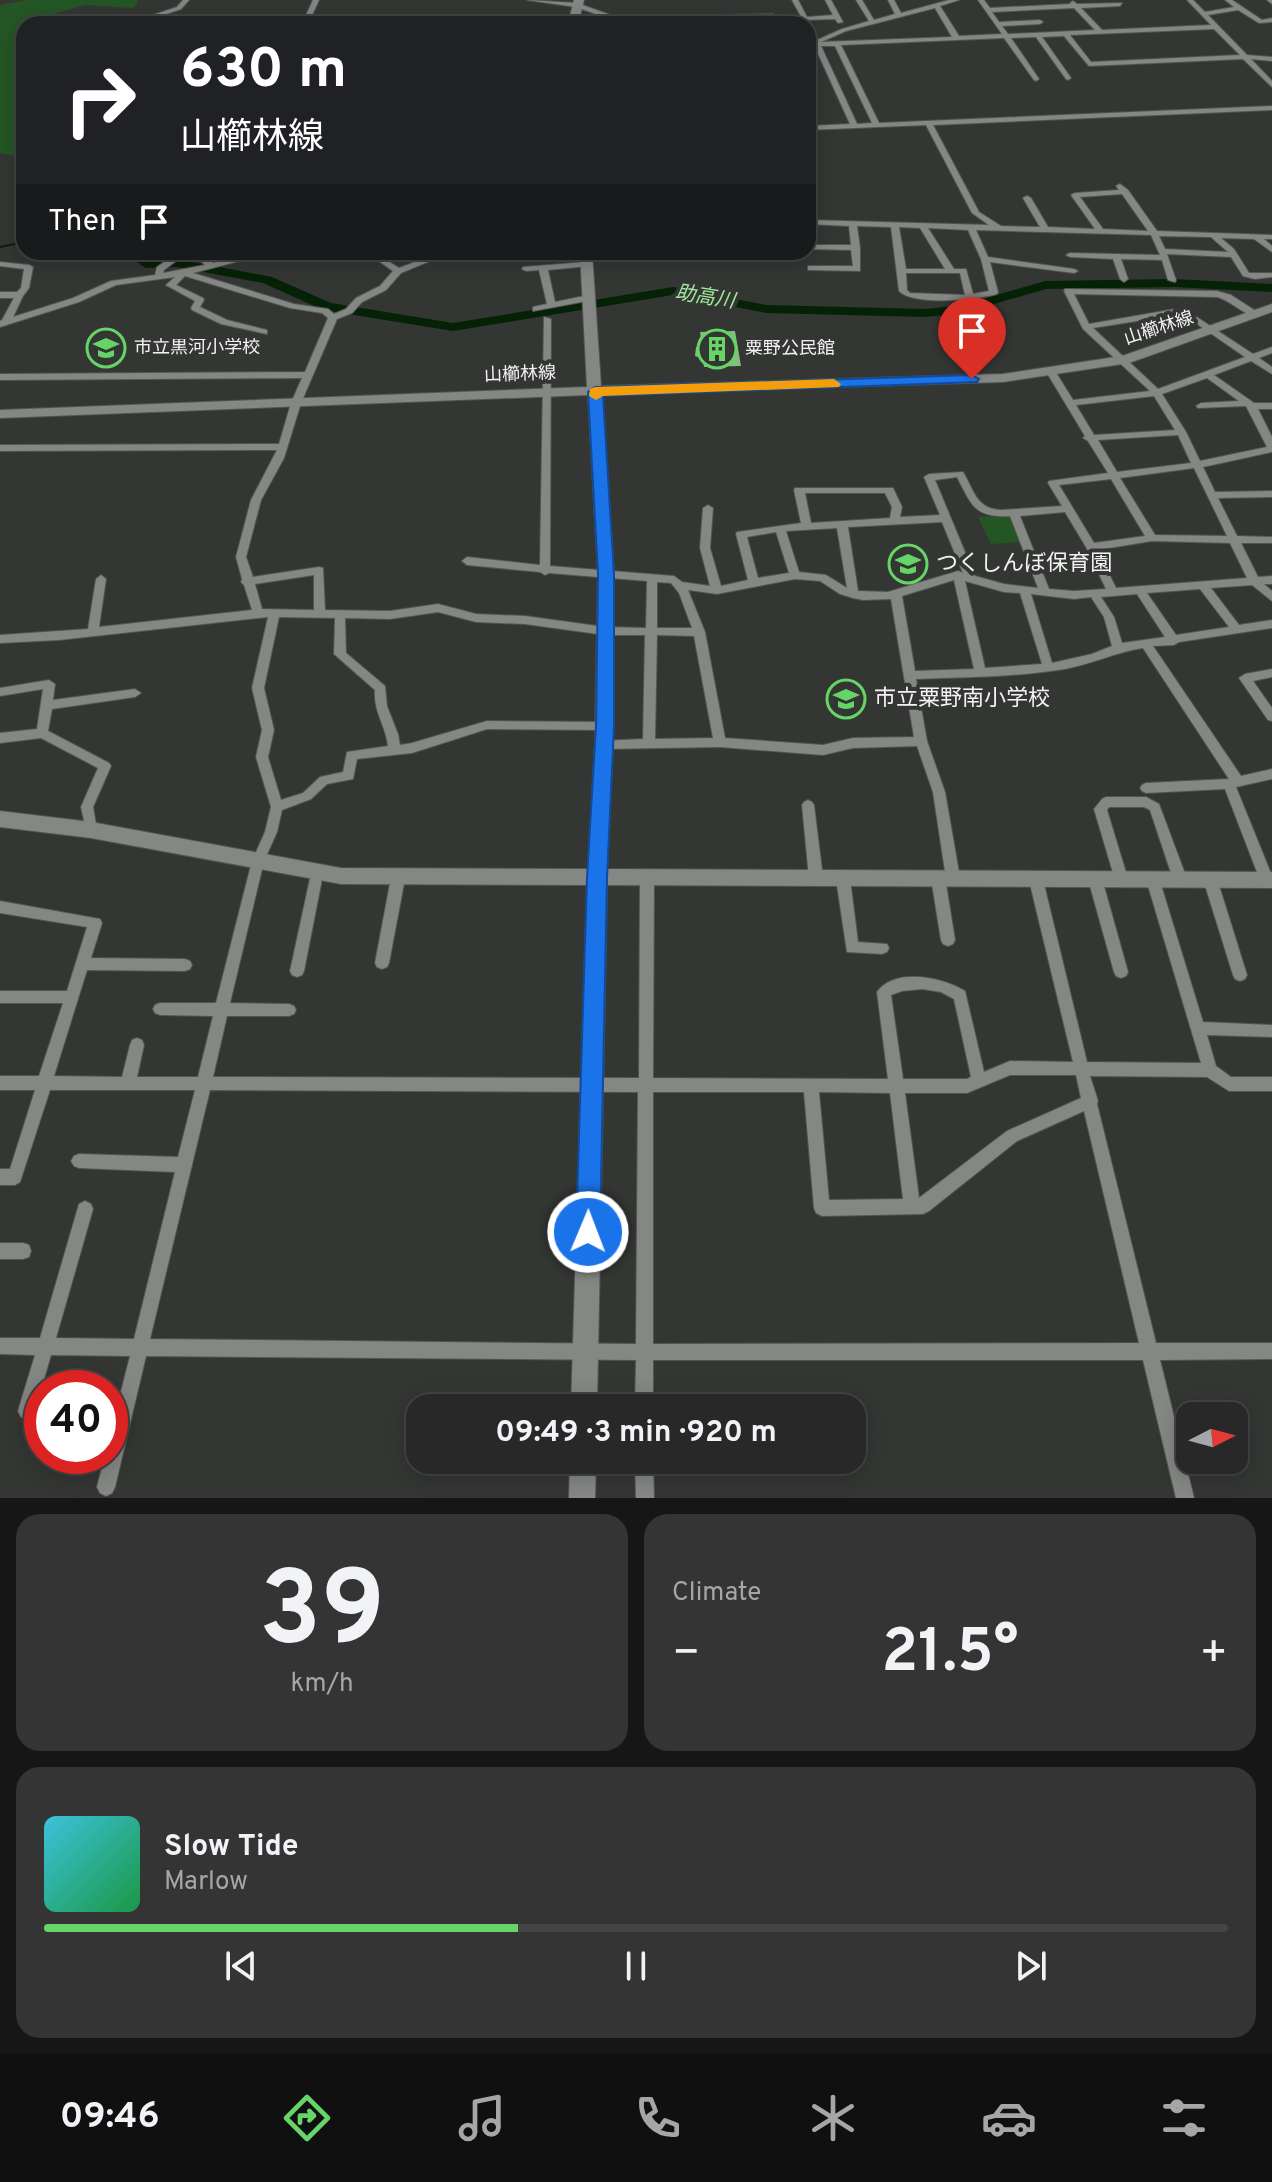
<!DOCTYPE html>
<meta charset="utf-8">
<style>
body{margin:0;font-family:Overpass,"Noto Sans JP",sans-serif;background:#333433;color:#f1f3f6;height:100vh;display:flex;flex-direction:column;font-size:30px;white-space:nowrap}
*{box-sizing:border-box;margin:0}
p{font-size:26px;color:#a4a6a7}
.icon{flex:none;width:44px;height:44px;fill:none;stroke:currentColor;stroke-width:2;stroke-linecap:round;stroke-linejoin:round}
.map{position:relative;height:1498px;overflow:hidden}
.side{display:flex;flex-direction:column;gap:16px;padding:16px;background:#151615;flex:1}
.side>*{flex:none}
.banner{position:absolute;left:16px;top:16px;width:800px;height:244px;border-radius:24px;box-shadow:0 4px 20px #0003,0 0 0 2px #434444;background:#202124;color:#fff;overflow:hidden}
.needle{width:52px;rotate:84deg}
.tools{position:absolute;left:1176px;top:1402px;display:grid;gap:16px}
.tools a{display:grid;place-items:center;width:72px;height:72px;border-radius:16px;background:#272827;box-shadow:0 4px 20px #0003,0 0 0 2px #434444;font-size:40px}
.speed{position:absolute;left:24px;top:1370px;display:flex;gap:16px;font-size:40px;font-weight:700;text-align:center}
.speed>*{display:grid;place-content:center;width:104px;height:104px;border-radius:50%;background:#272827;box-shadow:0 4px 20px #0003,0 0 0 2px #434444;line-height:1}
.speed .limit{border:12px solid #d22;background:#fff;color:#111}
.pin{position:absolute;display:grid;place-items:center;width:68px;height:68px;color:#fff;margin:-82px -34px;border-radius:50% 50% 50% 0;rotate:-45deg;box-shadow:0 0 8px #0007}
.pin .icon{rotate:45deg}
.me{position:absolute;width:88px;margin:-44px;rotate:1deg;stroke-linejoin:round;filter:drop-shadow(0 0 6px #0008)}
.turn{display:flex;align-items:center;gap:28px;height:168px;padding:0 32px;font-size:36px}
.turn .icon{width:104px;height:104px;stroke-width:2.5}
.turn b{display:block;font-size:56px;line-height:68px}
.then{display:flex;align-items:center;height:76px;padding:0 32px;background:#0003;gap:16px;font-size:30px}
.big{font-size:60px;font-weight:700;line-height:1.1}
.side .card{flex:1;display:flex;flex-direction:column;justify-content:center;gap:12px;min-width:0;padding:0 28px;border-radius:24px;background:#333433}
.side .dial{align-items:center;gap:0}
.dial b{font-size:104px;line-height:1}
.song{display:flex;align-items:center;gap:24px}
.cover{width:96px;height:96px;border-radius:12px;background:linear-gradient(135deg,hsl(190 70% 55%),hsl(140 70% 35%))}
.played{height:8px;border-radius:4px;background:linear-gradient(90deg,#66d466 40%,#434444 40%)}
.keys{display:flex;justify-content:space-around;direction:ltr}
.heat{display:flex;justify-content:space-between;align-items:center;font-size:44px;direction:ltr}
.side .tiles{flex:1;display:grid;gap:16px;grid-template-columns:1fr 1fr}
.card:last-child{grid-column:span 2}
.trip{position:absolute;left:406px;top:1394px;width:460px;height:80px;border-radius:24px;background:#272827;box-shadow:0 4px 20px #0003,0 0 0 2px #434444;font-weight:700;line-height:80px;text-align:center}
.menu{display:flex;height:128px;justify-content:space-around;align-items:center;background:#101010;color:#a4a6a7}
.menu .icon{width:56px;height:56px}
.menu .selected{color:#66d466}
.menu b{font-size:36px;color:#f1f3f6}
.map>svg:first-child{display:block}
.green{fill:#245625}
.lines{fill:none;stroke-linecap:round;stroke-linejoin:round}
.stream{stroke:#052206;stroke-width:2}
.river{fill:#052206;fill-rule:evenodd}
.building{fill:#85be83}
.street-casing{stroke:#535553;stroke-width:2}
.secondary-casing{stroke:#535553;stroke-width:2}
.street{fill:#848784;fill-rule:evenodd}
.secondary{fill:#848784;fill-rule:evenodd}
.route{fill:#1a73e8;stroke:#114b97;stroke-width:2}
.slow{fill:#f59e0b}
.labels{text-anchor:middle;dominant-baseline:central;stroke-width:8;stroke-linejoin:round;paint-order:stroke}
.far-street-label{font-size:18px;fill:#f1f2f1;stroke:#343634}
.far-poi-label{font-size:18px;fill:#f1f2f1;stroke:#343634;text-anchor:start}
.far-water-label{font-size:20px;font-style:italic;fill:#9fec9c;stroke:#343634}
.poi-label{font-size:22px;fill:#f1f2f1;stroke:#343634;text-anchor:start}
</style>
<div class="map">
<svg width="1272" height="1498" viewBox="0 0 1272 1498">
<rect width="100%" height="100%" fill="#343634"/>
<!-- green -->
<g class="green">
<path d="M28,0h109v5l-4,3 -47,-3 -37,10 -3,9h-22v134l-24,-5v-148z"/>
<path d="M1005,515l7,3 9,24 -30,2 -13,-27z"/>
</g>
<g class="lines">
<!-- stream -->
<g class="stream">
<path d="M0,247l24,-5"/>
<path d="M105,252l41,12"/>
</g>
<!-- river -->
<path class="river" d="M177,259l95,18 59,26 122,20 220,-36 93,18 160,4 36,-4 83,-24 129,-2 98,5v8l-98,-5 -128,2 -83,24 -37,4 -160,-4 -93,-18 -220,36 -130,-21 -60,-27 -86,-16 -31,1 -7,-4 7,-4z"/>
</g>
<!-- building -->
<path class="building" d="M735,331l6,35 -37,1 -1,-8 -8,-3 1,-9h6l-2,-15z"/>
<g class="lines">
<defs>
<g id="street">
<path d="M183,0h6l-8,9 -23,8 5,7h-7l-5,-5 2,-4 24,-8z"/>
<path d="M313,0h6l-11,24h-6z"/>
<path d="M527,0l50,3 39,14 157,-3 3,2 -3,2 -149,3 -3,2 -45,-16z"/>
<path d="M792,0h6l9,17 26,-2 -8,-15h6l12,22 -5,1 -3,-4 -32,1z"/>
<path d="M856,0h6l12,20 21,-6 -7,-14h6l7,13 48,-13h10l-19,6 19,30 43,-2 -24,-34h6l6,8 81,-4 -1,-1 3,-2 4,3 45,-1 -2,3 -39,2 21,22 109,-5 -24,-25h6l12,12 29,-5 -9,-7h7l30,20 10,-2v4l-13,1 -21,-13 -30,5 39,40 25,2v4l-21,-2 21,22v6l-29,-28 -154,7 -25,-30 -22,1 29,41 -3,2 -2,-1 -30,-42 -25,1 28,41 -3,2 -2,-1 -30,-42 -163,7 38,78 393,-17v4l-339,15 46,87 22,14 39,1 -17,-29 4,-2 4,2 17,29 47,2 -24,-34 4,-2 44,-3 -3,-4 4,-2 8,6 29,41 115,4v4h-8l8,7v6l-18,-13 -33,-1 13,11 15,24h23v4l-17,2 -12,-3 -12,-19 -64,-3 9,26 -1,2 -7,-2 -6,-20 -41,-1 7,20 -4,3 -4,-3 -7,-20 -43,-2 -4,-2 4,-2 90,2 -9,-20 -175,-5 12,27 86,12 4,2 -4,2 -84,-11 8,30 -1,2c-21,6 -83,12 -98,-3l-8,-64 -34,-1 3,22v23l-52,-1v-4h45l-2,-16 -43,-1v-4h43l-2,-19 -41,-2v-4l181,5 -17,-12 -46,-88 -118,5v-4l42,-2 -35,-77h-7v-4h10l-1,-3 25,-11 27,-8zM935,8l17,29 -131,5 25,-11zM1074,8l21,22 -87,4 -6,-8 38,-2 3,-2 -3,-2 -41,2 -7,-10zM1214,29l26,26 -149,7 -21,-27zM821,46h14l37,77 -15,1zM1122,194l26,37 -45,-2 -23,-32zM899,227l21,1 25,41h-39zM928,228l40,2 13,29 8,32 -16,3 -7,-25h-12zM1159,236l52,1 17,15 -63,-3zM906,273h54l5,22 -55,-2 -3,-3z"/>
<path d="M1267,0h5v4z"/>
<path d="M179,252h9l-24,18 -1,3 42,-8 -13,-13h9l12,11 47,-11h14l-81,21 101,31 34,5 6,5 12,-5 10,-11 24,-12 13,-15 -13,-9v-10h8v9l11,7 42,-16h11l-51,21 -15,17 -24,12 -10,11 -15,6 -36,84 -17,55 -23,42 -15,57 7,20 66,-10 4,1 2,42 65,1 48,-7 38,10 49,2 80,11 41,1 1,-47 -98,-8 -4,2 -5,-3 -73,-7 -5,-4 5,-4 73,8 4,-248 7,2 -1,247 124,10 8,6 28,4 -10,-38 3,-40 5,-3 5,3 -3,40 11,38 27,-6 -12,-46 1,-2 64,-9 -7,-33 1,-2h98l9,19 -2,10 40,-2 -16,-38 5,-3 34,-2c11,18 13,37 38,38l61,-4 -14,-23 1,-2 59,-8 -20,-32 -5,-3 2,-2 -38,-63 5,-3 3,1 18,29 77,-9 -67,-62 -19,-38 1,-2 152,2 14,4 28,18v4c-15,-1 -27,-16 -42,-20l-143,-3 15,30 86,-15 11,1 67,44 19,-7v6l-13,5 13,9v7l-21,-13 -37,14 40,28h18v6h-14l14,28v15l-69,15 12,25 57,-1v6l-54,1 19,38 35,1v6h-31l17,34 14,-1v8h-8l8,7v10l-20,-16 -41,3 28,37 33,-5v8l-93,14 -5,3 -21,1 88,130 31,-7v10l-36,8 36,89v8l-5,1 -5,-1 -2,-4 -35,-91 -79,4 -4,-2 -2,-3 2,-3 4,-2 83,-4 -86,-131c-27,4 -51,16 -78,21 -49,8 -99,8 -149,10l11,62 18,51 15,86 -2,4 -5,1 -5,-1 -2,-4 -13,-86 -16,-46 -64,2 -30,7 -103,-8 -116,2 -4,-2 -2,-3 2,-3 43,-2 2,-104h-40l-80,-11 -49,-2 -38,-10 -48,7 -45,-1 1,35 39,33 2,20 11,28 2,11 12,-2 75,-22 118,1 6,4 -6,4 -118,-1 -75,24 -55,6 -4,20 -26,5 -16,15 -29,11 -5,22 -13,29 -34,142 59,1 5,2 2,4 -2,4 -5,2h-62l-14,61 426,1 1,-200 2,-4 5,-1 5,1 2,4 -1,200 235,1 -11,-87c18,-25 65,-15 88,-1l19,81 26,-11 63,1 -44,-182 2,-4 5,-1 5,1 2,4 44,182 114,1 -55,-184 2,-4 5,-1 5,1 45,147 69,3v12l-65,-2 9,31 15,11h41v14h-43l-22,-14 -117,-1 8,25 -1,3 59,239h116v16l-112,1 34,138h-18l-33,-138h-490v48h-18l1,-48 -490,-4 -31,131 -3,6 -6,3 -6,-3 -3,-6 8,-31h5v-21l20,-79 -79,-1 -18,62 -6,3 -6,-3 -3,-6 17,-56 -35,-1v-16h40l39,-134 6,-3 6,3 2,5 -37,129 78,1 41,-167 -96,-4 -5,-2 -3,-5 3,-5 5,-2 99,3 17,-67h-145l-30,92 -5,3h-15v-16h10l25,-79h-35v-14h39l24,-73h-63v-12h67l20,-64 -87,-14v-12l100,18 2,4 -11,35 94,1 5,2 2,4 -2,4 -5,2 -98,-1 -33,106 68,1 8,-32 2,-5 5,-2 5,2 2,5 -7,32h61l15,-61 -53,-1 -5,-2 -2,-4 2,-4 5,-2h56l36,-142 13,-29 6,-25 -15,-50 6,-27 -10,-42 16,-71 -209,23 -59,3v-8l88,-6 8,-50 5,-4 5,4 -7,48 153,-17 -8,-25 -3,-3 1,-3 -6,-22 15,-57 26,-50 -277,1v-6l279,-1 12,-41 11,-25 -302,2v-6l305,-2 23,-54 -6,-5 -32,-5 -105,-32 -9,9 27,13 1,2 -4,7 27,13 40,10v4l-46,-10 -29,-14 -1,-2 4,-7 -29,-16 9,-8 -59,8 -37,17 -79,25v-6l2,-1 12,-22h-14v-6h17l4,-4 3,-19 -24,-3v-4l29,3 4,2 -4,21 -6,8 -10,21 60,-19 38,-17 44,-6 2,-8zM1175,315h9l61,42 -87,32 -65,-61zM1207,378l32,23 -38,2 -5,3 2,2 48,-2 21,41 -67,14 -14,-29 -24,-38zM1154,396l21,34 -81,5 -18,-30zM1178,435l13,28 -74,9 -19,-32zM1194,468l33,68 -72,-1 -35,-57zM957,477c15,29 18,41 53,39l28,72 -34,-4 -29,-8 -40,-96zM1111,479l34,57 -51,7 -35,-58zM805,493h80l7,14 -2,11 -79,5zM1065,512l21,35 20,42 -32,2 -25,-2 -29,-73zM942,522l21,51 -5,-2 -70,21 -30,-1 -10,-64zM837,528l10,60 -21,-13 -27,-3 -13,-41zM776,532l13,41 -31,5 -11,-41zM1152,541l78,2 17,35 -131,10 -19,-38zM314,575v35l-52,-1 -7,-25zM795,579l25,2 20,13 13,4 10,2 28,-1 23,138 -61,1 -30,7 -98,-7 -20,-106 -17,-42 29,4zM954,580l20,89 -59,2 -13,-75zM965,581l39,11 16,1 22,71 -57,4zM657,582l14,1 8,10 13,35h-35zM1200,589l29,38 -53,8 -29,-42zM1031,594l43,5 17,-2 13,20 8,29 -20,8 -40,9zM1137,594l28,43 -43,6 -8,-26 -13,-20zM279,617l56,1 -1,36 41,36c-2,21 11,36 13,56l-41,6 -4,20 -23,5 -17,16 -22,7 -13,-43 6,-27 -10,-42zM657,635l37,1 19,102 -58,1zM922,989l19,3 13,7 17,78 -4,2h-64l-12,-84 11,-4zM1010,1075h66l5,23 -74,33 -88,67 -14,-105h62zM210,1090l428,2 -2,252 -486,-5zM653,1092h151l10,116 2,5 6,3 101,-2 6,-3 88,-70 67,-30 55,232 -486,1zM819,1092l71,1 13,106 -74,1z"/>
<path d="M586,262l4,2 -1,2 -41,4 7,32 34,-7 3,1v4l-59,11v-4l14,-3 -8,-34 -13,1 -4,-2 1,-2z"/>
<path d="M1272,669v8l-19,4 19,27v13l-4,-1 -29,-42 6,-4z"/>
<path d="M49,680l6,4 -2,16 82,-11 6,4 -6,4 -83,12 -4,22 61,32 2,3 -18,41 4,23 -2,4h-8l-6,-27 17,-39 -57,-30 -41,5v-10l37,-4 6,-40 -43,7v-8z"/>
<path d="M1106,797h40l13,7 28,75 -2,4 -5,1 -5,-1 -2,-4 -23,-69 -6,-3h-35l-2,3 21,69 -2,4 -5,1 -5,-1 -22,-74 8,-10z"/>
<path d="M808,800l4,2 2,3 9,73 -2,4 -5,1 -5,-1 -2,-4 -7,-73 2,-3z"/>
<path d="M317,869l5,1 1,4 -19,97 -2,4 -5,2 -5,-2 -2,-4 21,-97 1,-4z"/>
<path d="M398,873l5,1 2,4 -16,85 -2,4 -5,2 -5,-2 -2,-4 16,-85 2,-4z"/>
<path d="M938,873l5,1 2,4 10,62 -2,4 -5,2 -5,-2 -2,-4 -10,-62 2,-4z"/>
<path d="M843,874l5,1 2,4 8,63 29,2 2,4 -2,4 -5,2 -35,-2 -11,-73 2,-4z"/>
<path d="M1095,874l5,1 2,4 26,93 -2,4 -5,2 -5,-2 -2,-4 -26,-93 2,-4z"/>
<path d="M1210,874l5,1 2,4 30,96 -2,4 -5,2 -5,-2 -2,-4 -30,-96 2,-4z"/>
<path d="M0,1243h23l6,2 2,6 -2,6 -6,2h-23z"/>
<path d="M635,1460h18l1,38h-18z"/>
</g>
<g id="secondary">
<path d="M574,0h10l-6,24h-10z"/>
<path d="M580,252h12l9,134 402,-12 119,-18 150,-52v8l-143,51 -126,19 -401,12 12,180 -1,170 -6,125 665,3v16l-665,-3 -10,523h-26l16,-523 -246,-1 -250,-46 -91,-11v-16l91,11 250,46 247,1 7,-125 3,-170 -10,-179 -588,23v-8l587,-23z"/>
<path d="M570,1460h26l-1,38h-26z"/>
</g>
</defs>
<!-- street casing -->
<use href="#street" class="street-casing"/>
<!-- secondary casing -->
<use href="#secondary" class="secondary-casing"/>
<!-- street -->
<use href="#street" class="street"/>
<!-- secondary -->
<use href="#secondary" class="secondary"/>
</g>
<!-- route -->
<path class="route" d="M972,375l7,4 -2,3 -374,14 11,178v152l-7,152 -7,354 -3,9 -9,3 -8,-3 -4,-9 11,-354 9,-152 2,-152 -10,-182 7,-5z"/>
<!-- slow -->
<path class="slow" d="M834,379l7,5 -2,3 -236,9 -7,4 -7,-4 1,-7 5,-2z"/>
<!-- icons -->
<defs>
<symbol id="school-ring" viewBox="-11 -11 22 22"><circle r="9.5" fill="#343634" stroke="#66d466" stroke-width="1.5"/><path d="M0-5L7-2L0 1L-7-2ZM-4 1L0 2.5L4 1V4Q0 6-4 4Z" fill="#66d466"/></symbol>
<symbol id="building-ring" viewBox="-11 -11 22 22"><circle r="9.5" fill="#343634" stroke="#66d466" stroke-width="1.5"/><path d="M-4-6H4V6H1V3H-1V6H-4ZM-2.5-4.3h1.7v1.8h-1.7ZM.8-4.3h1.7v1.8H.8ZM-2.5-1h1.7V.8h-1.7ZM.8-1h1.7V.8H.8Z" fill="#66d466"/></symbol>
</defs>
<g fill-rule="evenodd">
<use href="#school-ring" x="84" y="326" width="44" height="44"/>
<use href="#building-ring" x="695" y="327" width="44" height="44"/>
<use href="#school-ring" x="886" y="542" width="44" height="44"/>
<use href="#school-ring" x="824" y="677" width="44" height="44"/>
</g>
<g class="labels">
<!-- far-street labels -->
<g class="far-street-label">
<text transform="translate(1159 329) rotate(-18)">山櫛林線</text>
<text transform="translate(520 375) rotate(-2)">山櫛林線</text>
</g>
<!-- far-poi labels -->
<g class="far-poi-label">
<text x="134" y="348">市立黒河小学校</text>
<text x="745" y="349">粟野公民館</text>
</g>
<!-- far-water labels -->
<g class="far-water-label">
<text transform="translate(705 298) rotate(9)">助高川</text>
</g>
<!-- poi labels -->
<g class="poi-label">
<text x="936" y="564">つくしんぼ保育園</text>
<text x="874" y="699">市立粟野南小学校</text>
</g>
</g>
</svg>
<div class="tools">
<a><svg class="needle" viewBox="-14 -14 28 28"><path d="M0-13l5 13h-10z" fill="#e53935"/><path d="M0 13l5-13h-10z" fill="#a4a6a7"/></svg></a>
</div>
<div class="speed"><div class="limit">40</div></div>
<div class="pin" style="left:972px;top:379px;background:#d93025"><svg class="icon" aria-label="arrive" viewBox="0 0 24 24"><path d="M6 21V4h12l-3 4 3 4H6"/></svg></div>
<svg class="me" style="left:588px;top:1232px" viewBox="-20 -20 40 40"><circle r="17" fill="#1a73e8" stroke="#fff" stroke-width="3"/><path d="M0-11L8 9 0 5-8 9z" fill="#fff"/></svg>
<div class="trip">09:49 · 3 min · 920 m</div>
<div class="banner">
<div class="turn"><svg class="icon" aria-label="right" viewBox="0 0 24 24"><path d="M7 20v-9h11M14 6l5 5-5 5"/></svg><div><b>630 m</b>山櫛林線</div></div>
<div class="then">Then<svg class="icon" aria-label="arrive" viewBox="0 0 24 24"><path d="M6 21V4h12l-3 4 3 4H6"/></svg></div>
</div>
</div>
<section class="side">
<div class="tiles">
<div class="card dial"><b>39</b><p>km/h</p></div>
<div class="card"><p>Climate</p>
<div class="heat"><a>−</a><b class="big">21.5°</b><a>+</a></div>
</div>
<div class="card">
<div class="song"><i class="cover"></i><div><b>Slow Tide</b><p>Marlow</p></div></div>
<div class="played"></div>
<div class="keys"><svg class="icon" aria-label="previous" viewBox="0 0 24 24"><path d="M18 5L8 12l10 7zM5 5v14"/></svg><svg class="icon" aria-label="pause" viewBox="0 0 24 24"><path d="M8 5v14M16 5v14"/></svg><svg class="icon" aria-label="next" viewBox="0 0 24 24"><path d="M6 5l10 7-10 7zM19 5v14"/></svg></div>
</div>
</div>
</section>
<nav class="menu">
<b>09:46</b>
<svg class="icon selected" aria-label="directions" viewBox="0 0 24 24"><path d="M12 3l9 9-9 9-9-9zM9 14v-3h6M13 9l2 2-2 2"/></svg>
<svg class="icon" aria-label="music" viewBox="0 0 24 24"><path d="M9 18V5l10-2v13"/><circle cx="6" cy="18" r="3"/><circle cx="16" cy="16" r="3"/></svg>
<svg class="icon" aria-label="phone" viewBox="0 0 24 24"><path d="M5 4h4l2 5-3 2q2 4 5 5l2-3 5 2v4C11 20 4 13 5 4z"/></svg>
<svg class="icon" aria-label="climate" viewBox="0 0 24 24"><path d="M12 3v18M4 7l16 10M4 17L20 7"/></svg>
<svg class="icon" aria-label="car" viewBox="0 0 24 24"><path d="M5 17H2v-5l4-1 3-4h7l3 4 3 1v5h-3M9 17h6M6 11h13"/><circle cx="7" cy="17" r="2"/><circle cx="17" cy="17" r="2"/></svg>
<svg class="icon" aria-label="filters" viewBox="0 0 24 24"><path d="M4 7h16M4 17h16"/><circle cx="9" cy="7" r="2"/><circle cx="15" cy="17" r="2"/></svg>
</nav>
